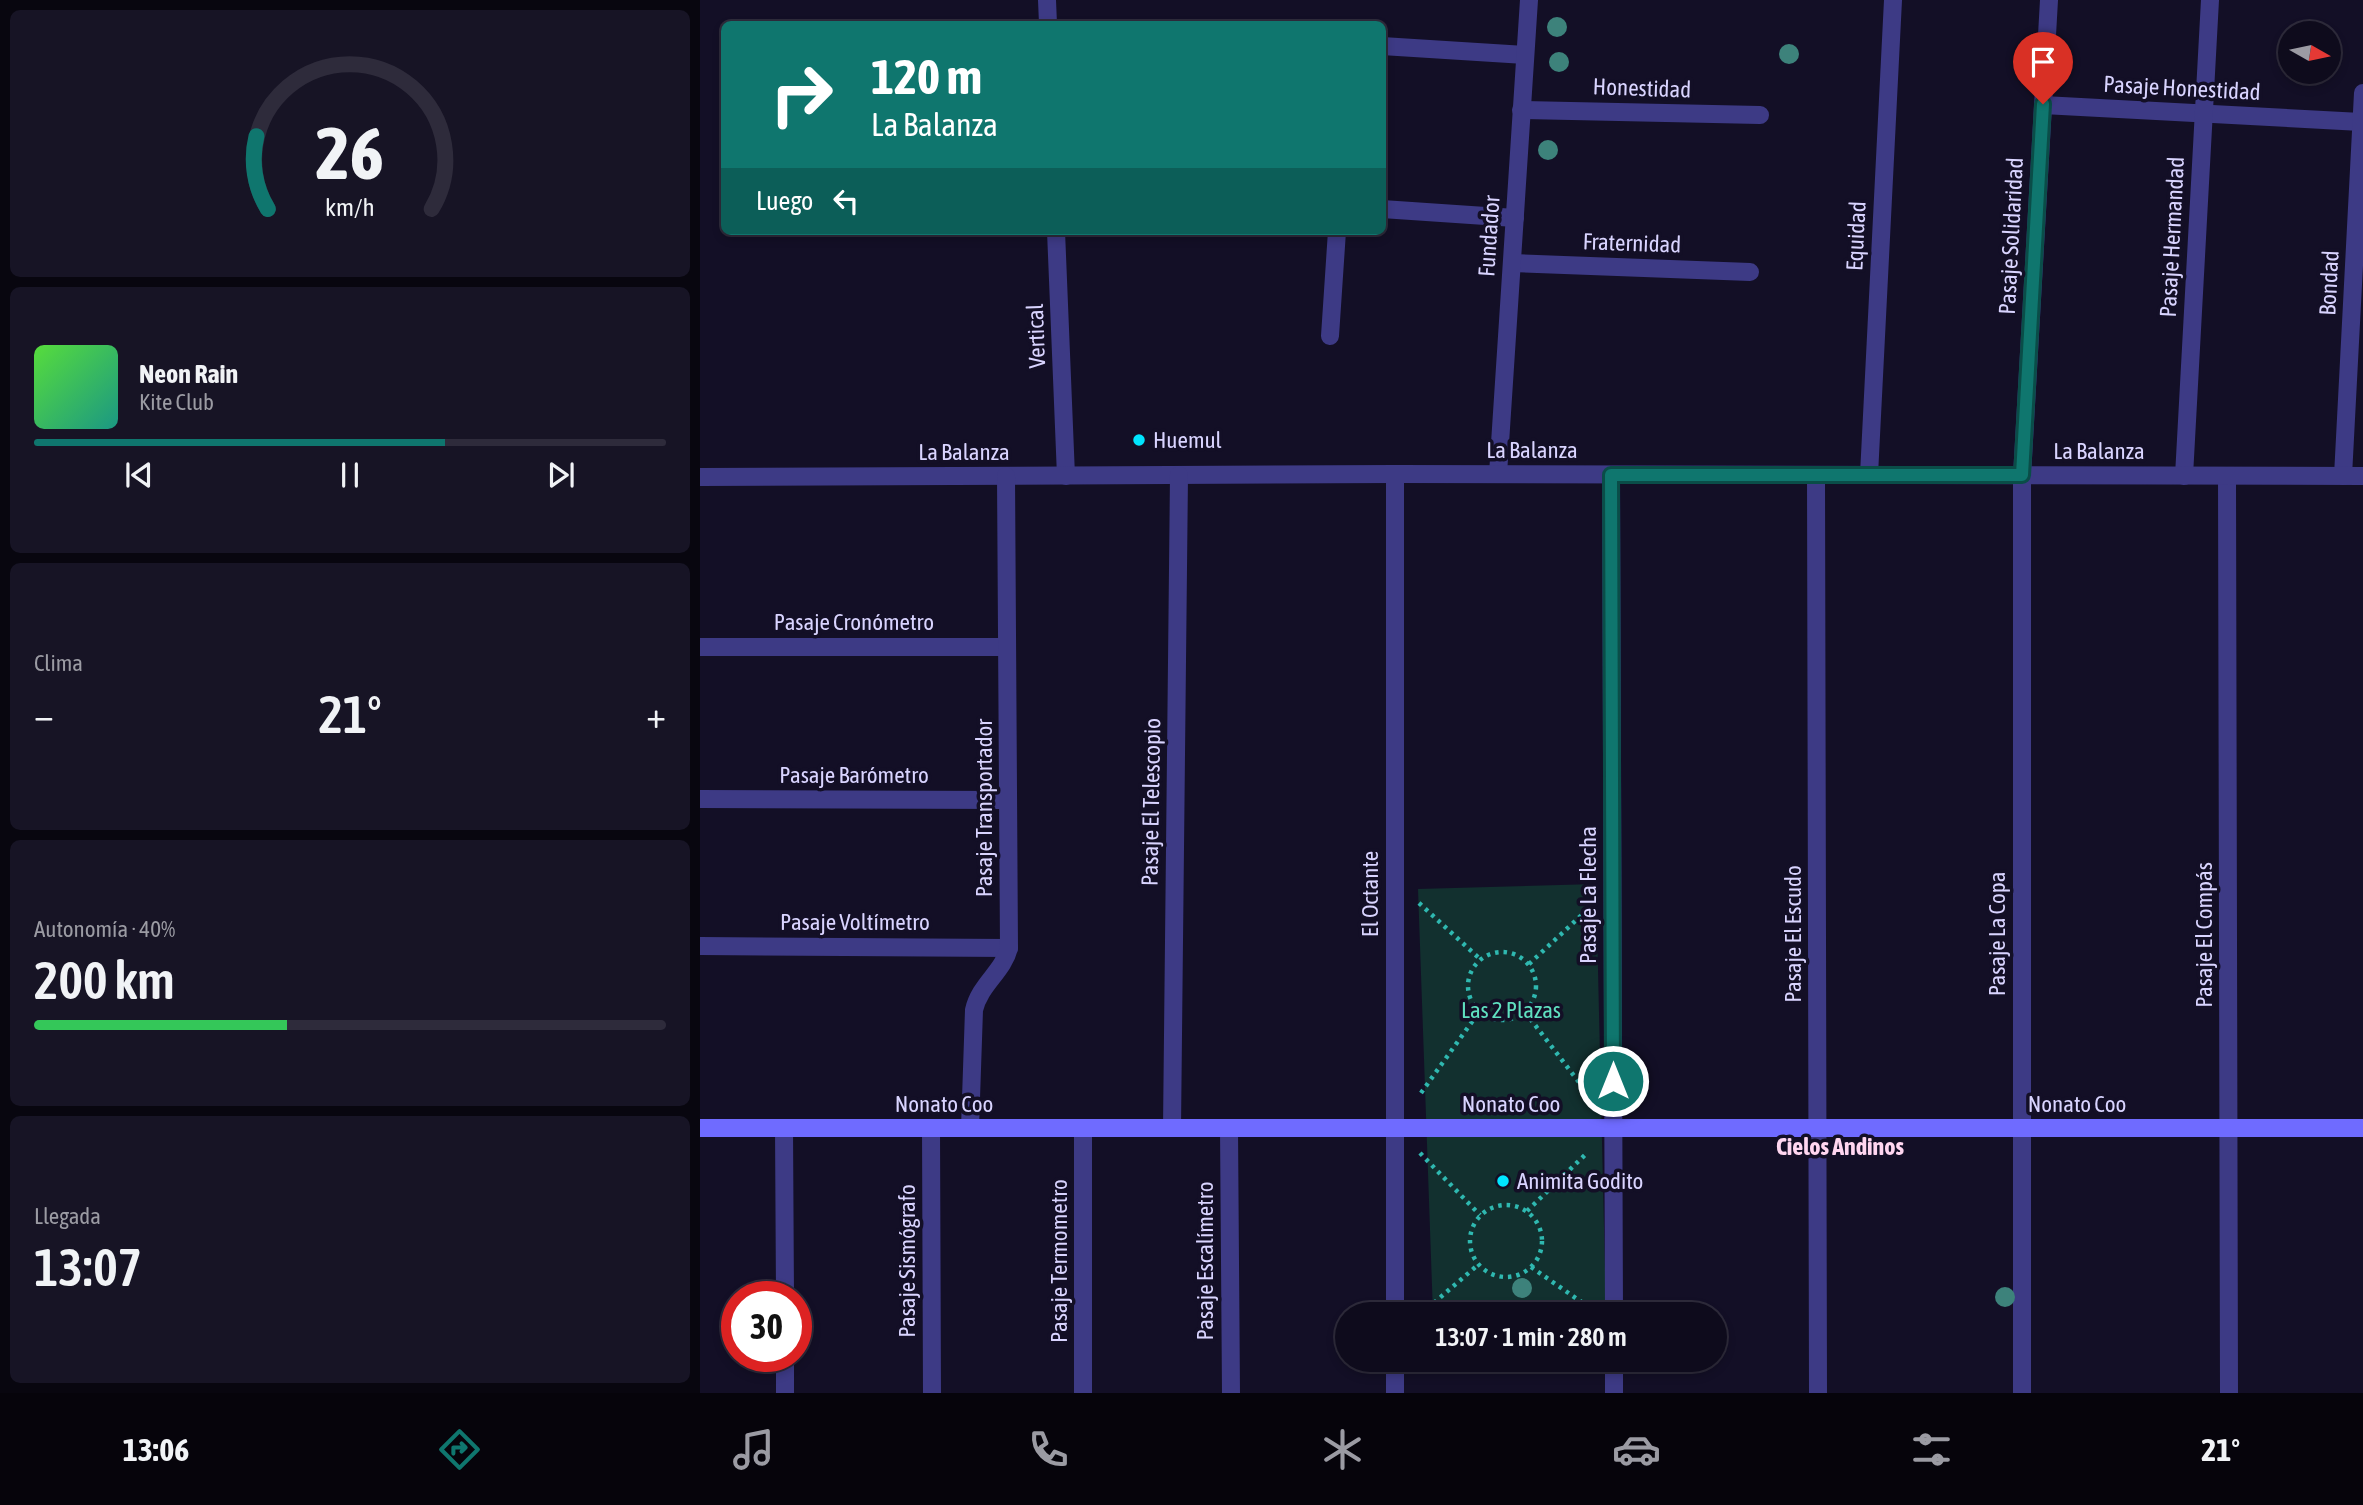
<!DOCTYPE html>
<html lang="es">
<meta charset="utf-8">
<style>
body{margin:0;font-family:"Asap Condensed",sans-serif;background:#171425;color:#f1f3f6;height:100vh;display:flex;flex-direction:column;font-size:26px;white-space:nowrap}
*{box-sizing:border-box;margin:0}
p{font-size:23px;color:#9b9ba3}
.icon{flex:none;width:38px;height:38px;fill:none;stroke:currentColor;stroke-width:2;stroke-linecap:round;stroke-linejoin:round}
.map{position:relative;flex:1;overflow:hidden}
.details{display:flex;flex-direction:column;gap:10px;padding:10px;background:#08060f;width:700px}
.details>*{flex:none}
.hud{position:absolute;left:21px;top:21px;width:665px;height:214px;border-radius:10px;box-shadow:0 4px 10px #0003,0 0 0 2px #2e2b3b;background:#0f766e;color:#fff;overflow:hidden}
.needle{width:46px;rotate:99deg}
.buttons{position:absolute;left:1578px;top:21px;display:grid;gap:14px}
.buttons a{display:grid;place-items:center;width:63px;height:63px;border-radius:50%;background:#0e0b1c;box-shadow:0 4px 10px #0003,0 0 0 2px #2e2b3b;font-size:35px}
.speed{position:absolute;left:21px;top:1281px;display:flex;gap:14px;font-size:35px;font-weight:700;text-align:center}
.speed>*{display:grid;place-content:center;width:91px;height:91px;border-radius:50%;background:#0e0b1c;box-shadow:0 4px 10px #0003,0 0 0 2px #2e2b3b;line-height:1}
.speed .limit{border:10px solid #d22;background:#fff;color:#111}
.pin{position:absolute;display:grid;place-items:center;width:60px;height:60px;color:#fff;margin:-72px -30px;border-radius:50% 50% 50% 0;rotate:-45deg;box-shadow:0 0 7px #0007}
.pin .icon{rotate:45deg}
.me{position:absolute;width:77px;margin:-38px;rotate:0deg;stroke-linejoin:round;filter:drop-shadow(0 0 5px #0008)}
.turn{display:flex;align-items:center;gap:24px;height:147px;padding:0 35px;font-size:32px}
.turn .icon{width:91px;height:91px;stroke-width:2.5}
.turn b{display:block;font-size:49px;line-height:60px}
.then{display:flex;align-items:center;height:66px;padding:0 35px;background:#0003;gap:14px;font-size:26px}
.big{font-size:52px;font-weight:600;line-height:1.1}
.details .widget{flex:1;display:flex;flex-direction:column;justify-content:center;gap:10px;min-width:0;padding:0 24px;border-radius:10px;background:#171425}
.details .dial{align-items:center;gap:0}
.dial svg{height:182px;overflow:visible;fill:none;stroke:#2e2b3b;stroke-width:7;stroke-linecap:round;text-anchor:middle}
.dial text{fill:#f1f3f6;stroke:none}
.song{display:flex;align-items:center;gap:21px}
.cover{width:84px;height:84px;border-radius:10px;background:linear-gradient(135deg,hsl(110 70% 55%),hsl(170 70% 35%))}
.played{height:7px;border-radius:4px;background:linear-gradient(90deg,#0f766e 65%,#2e2b3b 65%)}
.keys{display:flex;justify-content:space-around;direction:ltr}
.heat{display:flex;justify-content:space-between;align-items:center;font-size:38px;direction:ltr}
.charge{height:10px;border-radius:5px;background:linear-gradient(90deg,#34c759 40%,#2e2b3b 0)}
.trip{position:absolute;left:635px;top:1302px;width:392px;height:70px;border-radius:35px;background:#0e0b1c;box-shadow:0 4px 10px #0003,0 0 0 2px #2e2b3b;font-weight:600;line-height:70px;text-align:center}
.dock{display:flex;height:112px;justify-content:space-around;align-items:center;background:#06040b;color:#9b9ba3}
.dock .icon{width:49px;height:49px}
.dock .current{color:#0f766e}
.dock b{font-size:32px;color:#f1f3f6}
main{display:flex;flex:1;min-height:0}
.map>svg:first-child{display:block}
.green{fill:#12302f}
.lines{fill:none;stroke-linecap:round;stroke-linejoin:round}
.path{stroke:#2fb8b0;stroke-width:4.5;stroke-dasharray:3.5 5;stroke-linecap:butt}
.lane{stroke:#3d3a85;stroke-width:18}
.street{stroke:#3d3a85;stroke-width:18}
.secondary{stroke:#6f6bff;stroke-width:18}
.tree{fill:#3d827b}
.route-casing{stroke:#0a4d48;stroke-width:18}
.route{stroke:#0f766e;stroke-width:12}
.poi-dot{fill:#00e5ff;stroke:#130f26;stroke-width:2.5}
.labels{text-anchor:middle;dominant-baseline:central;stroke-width:7;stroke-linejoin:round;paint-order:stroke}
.street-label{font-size:23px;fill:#d9d4ff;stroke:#130f26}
.poi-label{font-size:23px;fill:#d9d4ff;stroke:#130f26;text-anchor:start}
.park-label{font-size:23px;fill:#5fe0c0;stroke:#130f26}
.neighbourhood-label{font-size:24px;font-weight:bold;fill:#ffd6f0;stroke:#130f26}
</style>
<main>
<section class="details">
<div class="widget dial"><svg viewBox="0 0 100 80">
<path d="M14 69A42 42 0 1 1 86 69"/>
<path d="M14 69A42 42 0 0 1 9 37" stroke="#0f766e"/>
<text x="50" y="56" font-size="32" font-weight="700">26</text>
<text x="50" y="72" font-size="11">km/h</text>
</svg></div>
<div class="widget">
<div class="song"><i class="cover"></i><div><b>Neon Rain</b><p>Kite Club</p></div></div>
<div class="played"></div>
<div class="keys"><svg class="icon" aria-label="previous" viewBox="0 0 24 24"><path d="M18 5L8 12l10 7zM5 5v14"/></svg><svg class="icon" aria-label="pause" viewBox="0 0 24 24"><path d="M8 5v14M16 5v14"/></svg><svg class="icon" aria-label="next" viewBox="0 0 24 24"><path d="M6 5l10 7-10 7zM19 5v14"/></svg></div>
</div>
<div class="widget"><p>Clima</p>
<div class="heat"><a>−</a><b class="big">21°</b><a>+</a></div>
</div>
<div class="widget"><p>Autonomía · 40%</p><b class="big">200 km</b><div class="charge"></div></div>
<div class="widget"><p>Llegada</p><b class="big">13:07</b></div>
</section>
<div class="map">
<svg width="1663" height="1393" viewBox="0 0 1663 1393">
<rect width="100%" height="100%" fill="#130f26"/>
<!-- green -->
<path class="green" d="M896,884l10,430h-173l-15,-425z"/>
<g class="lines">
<!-- path -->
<g class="path">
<path d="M719,903l61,56"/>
<circle cx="802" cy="986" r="34"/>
<path d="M829,964l58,-54"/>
<path d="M825,1012l63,82"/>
<path d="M721,1093l58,-81"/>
<path d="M720,1153l60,62"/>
<circle cx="806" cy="1241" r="36"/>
<path d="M827,1211l60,-58"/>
<path d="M831,1267l59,41"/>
<path d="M721,1314l58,-50"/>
</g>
<!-- lane -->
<g class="lane">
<path d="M347,0l1,24"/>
<path d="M356,231l10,245"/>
</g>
<!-- street -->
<g class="street">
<path d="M682,46l143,9"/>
<path d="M1343,105l318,17"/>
<path d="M821,110l239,5"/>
<path d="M682,209l133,9"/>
<path d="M812,263l238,9"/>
<path d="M630,336l7,-105"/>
<path d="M695,474v840"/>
<path d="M798,474l31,-474"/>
<path d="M911,475l3,839"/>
<path d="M1116,475l2,918"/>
<path d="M1169,475l24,-475"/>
<path d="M1484,476l26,-476"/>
<path d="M1527,476l2,917"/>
<path d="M1643,476l20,-383"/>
<path d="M0,477l695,-3 968,2"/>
<path d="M0,647h307"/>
<path d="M0,799l308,1"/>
<path d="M0,946l309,2"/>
<path d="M84,1128l1,169"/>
<path d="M231,1128l1,265"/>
<path d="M270,1128l4,-118c6,-26 29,-38 35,-62l-3,-472"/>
<path d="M383,1128v265"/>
<path d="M472,1128l7,-653"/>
<path d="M529,1129l2,264"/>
<path d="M85,1356v37"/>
<path d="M695,1360v33"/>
<path d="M914,1360v33"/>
<path d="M1322,1393v-917l27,-476"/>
</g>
<!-- secondary -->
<path class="secondary" d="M0,1128h1663"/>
</g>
<!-- trees -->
<g class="tree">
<circle cx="857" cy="27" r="10"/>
<circle cx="1089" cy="54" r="10"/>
<circle cx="859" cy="62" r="10"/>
<circle cx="848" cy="150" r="10"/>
<circle cx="822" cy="1288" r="10"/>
<circle cx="1305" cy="1297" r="10"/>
</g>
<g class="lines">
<defs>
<path id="route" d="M913,1081l-2,-606h411l21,-371"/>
</defs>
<!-- route casing -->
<use href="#route" class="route-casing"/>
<!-- route -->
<use href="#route" class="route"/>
</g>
<!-- markers -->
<g class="poi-dot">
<circle cx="439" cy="440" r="7"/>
<circle cx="803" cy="1181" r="7"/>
</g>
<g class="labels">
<!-- street labels -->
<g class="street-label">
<text transform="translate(942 88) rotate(2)">Honestidad</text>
<text transform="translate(1482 88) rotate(3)">Pasaje Honestidad</text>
<text transform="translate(789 236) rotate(-86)">Fundador</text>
<text transform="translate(1156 236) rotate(-87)">Equidad</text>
<text transform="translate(1311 236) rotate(-87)">Pasaje Solidaridad</text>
<text transform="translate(1472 237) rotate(-87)">Pasaje Hermandad</text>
<text transform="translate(932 243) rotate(2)">Fraternidad</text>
<text transform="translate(1629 283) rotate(-87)">Bondad</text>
<text transform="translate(336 336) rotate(-92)">Vertical</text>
<text x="832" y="450">La Balanza</text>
<text x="1399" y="451">La Balanza</text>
<text x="264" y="452">La Balanza</text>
<text x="154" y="622">Pasaje Cronómetro</text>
<text x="154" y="775">Pasaje Barómetro</text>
<text transform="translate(451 802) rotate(-89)">Pasaje El Telescopio</text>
<text transform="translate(284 808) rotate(-90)">Pasaje Transportador</text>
<text transform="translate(670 894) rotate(-90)">El Octante</text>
<text transform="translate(888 895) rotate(-90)">Pasaje La Flecha</text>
<text x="155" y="922">Pasaje Voltímetro</text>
<text transform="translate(1093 934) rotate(-90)">Pasaje El Escudo</text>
<text transform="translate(1297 934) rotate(-90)">Pasaje La Copa</text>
<text transform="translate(1504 935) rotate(-90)">Pasaje El Compás</text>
<text x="244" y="1104">Nonato Coo</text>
<text x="811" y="1104">Nonato Coo</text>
<text x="1377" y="1104">Nonato Coo</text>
<text transform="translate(207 1261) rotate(-90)">Pasaje Sismógrafo</text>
<text transform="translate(359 1261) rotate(-90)">Pasaje Termometro</text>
<text transform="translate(505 1261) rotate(-90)">Pasaje Escalímetro</text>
</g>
<!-- poi labels -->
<g class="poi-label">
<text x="453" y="440">Huemul</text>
<text x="817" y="1181">Animita Godito</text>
</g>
<!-- park labels -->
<g class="park-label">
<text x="811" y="1010">Las 2 Plazas</text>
</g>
<!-- neighbourhood labels -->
<g class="neighbourhood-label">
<text x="1140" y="1146">Cielos Andinos</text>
</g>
</g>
</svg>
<div class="buttons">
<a><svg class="needle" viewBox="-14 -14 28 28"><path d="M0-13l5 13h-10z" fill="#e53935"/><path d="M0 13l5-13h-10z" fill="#9b9ba3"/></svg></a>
</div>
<div class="speed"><div class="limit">30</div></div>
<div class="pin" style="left:1343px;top:104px;background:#d93025"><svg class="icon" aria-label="arrive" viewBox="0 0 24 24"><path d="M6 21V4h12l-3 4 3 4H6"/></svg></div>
<svg class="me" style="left:913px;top:1081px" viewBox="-20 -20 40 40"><circle r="17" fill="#0f766e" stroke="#fff" stroke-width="3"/><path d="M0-11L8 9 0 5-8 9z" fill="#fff"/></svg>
<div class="trip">13:07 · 1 min · 280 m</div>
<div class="hud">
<div class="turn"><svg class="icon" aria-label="right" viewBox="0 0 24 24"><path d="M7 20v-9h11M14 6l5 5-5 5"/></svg><div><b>120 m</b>La Balanza</div></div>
<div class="then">Luego<svg class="icon" aria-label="left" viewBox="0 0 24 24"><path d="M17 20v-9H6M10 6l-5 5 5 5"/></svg></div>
</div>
</div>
</main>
<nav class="dock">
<b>13:06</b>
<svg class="icon current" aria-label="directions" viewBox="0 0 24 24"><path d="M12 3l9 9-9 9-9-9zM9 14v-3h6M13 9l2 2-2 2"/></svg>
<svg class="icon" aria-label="music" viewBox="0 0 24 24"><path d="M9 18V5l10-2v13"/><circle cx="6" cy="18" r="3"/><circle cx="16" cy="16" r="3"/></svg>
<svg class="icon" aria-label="phone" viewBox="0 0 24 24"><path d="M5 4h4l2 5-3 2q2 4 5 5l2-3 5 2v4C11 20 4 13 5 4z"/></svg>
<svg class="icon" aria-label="climate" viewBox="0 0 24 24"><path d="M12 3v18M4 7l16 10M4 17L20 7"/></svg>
<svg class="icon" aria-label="car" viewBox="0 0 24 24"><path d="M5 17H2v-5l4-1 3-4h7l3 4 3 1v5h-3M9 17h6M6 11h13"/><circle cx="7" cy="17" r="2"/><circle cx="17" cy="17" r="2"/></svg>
<svg class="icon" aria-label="filters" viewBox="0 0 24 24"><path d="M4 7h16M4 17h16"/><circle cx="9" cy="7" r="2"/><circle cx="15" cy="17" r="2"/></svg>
<b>21°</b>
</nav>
